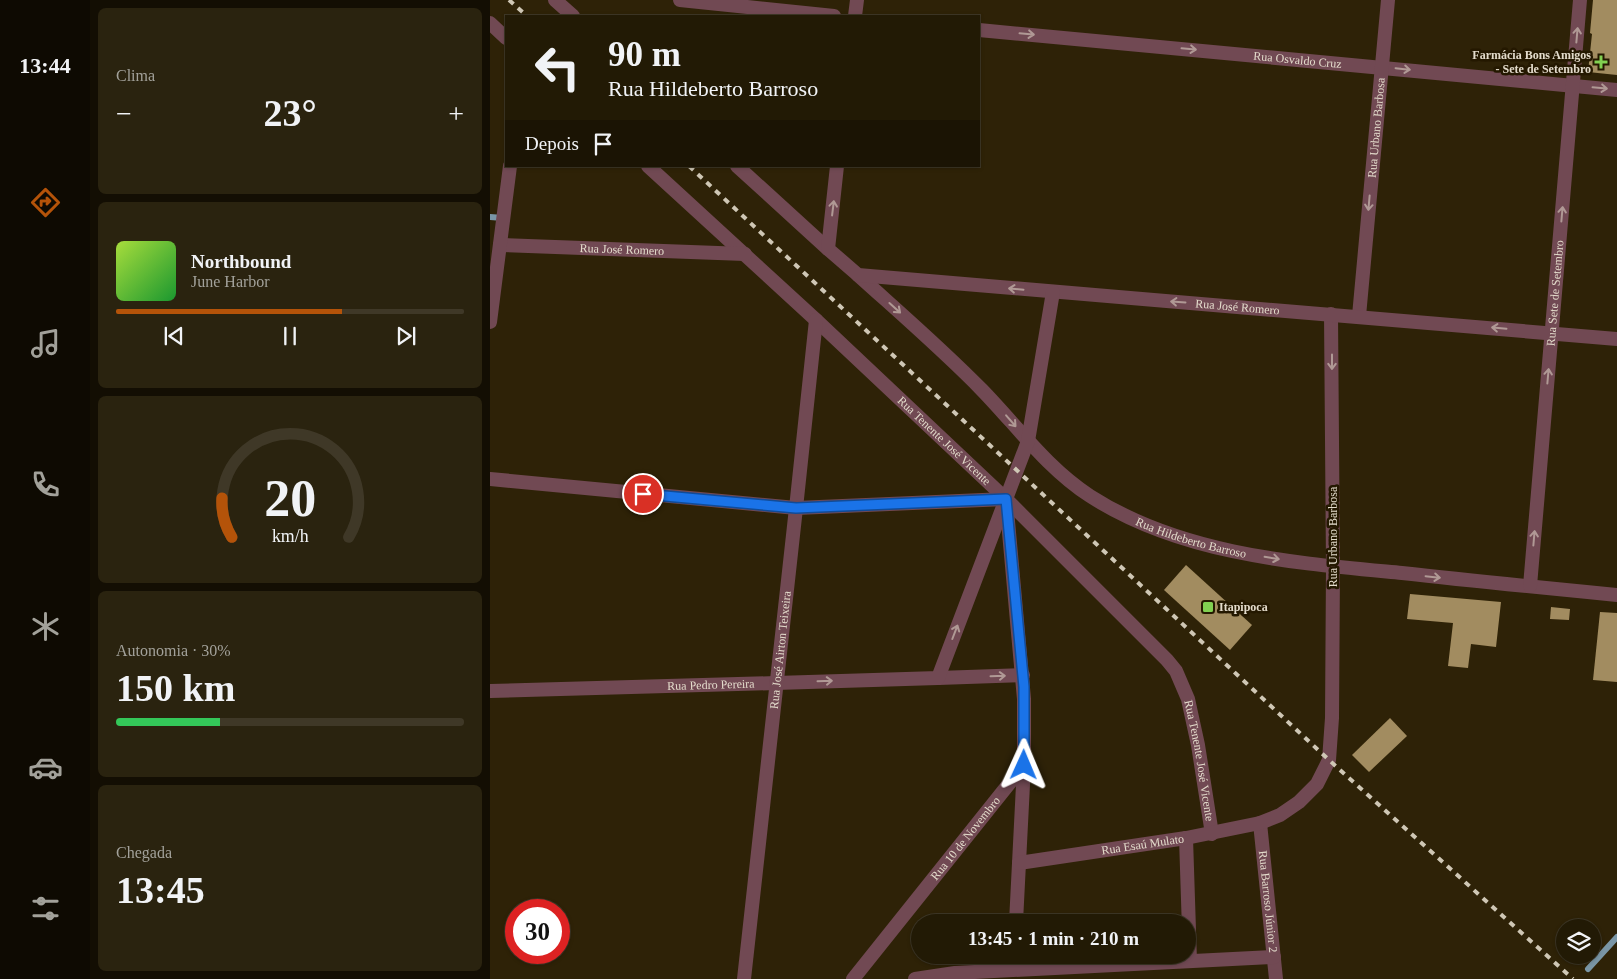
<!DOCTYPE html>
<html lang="pt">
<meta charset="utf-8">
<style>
body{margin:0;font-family:Georgia,serif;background:#2a230f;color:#f1f3f6;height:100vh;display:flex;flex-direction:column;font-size:19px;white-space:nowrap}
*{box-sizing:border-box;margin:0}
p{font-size:16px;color:#a2a19a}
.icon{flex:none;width:28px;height:28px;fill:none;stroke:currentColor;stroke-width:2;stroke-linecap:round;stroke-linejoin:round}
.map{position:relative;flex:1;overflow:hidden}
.drawer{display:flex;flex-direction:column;gap:8px;padding:8px;background:#130e03;width:400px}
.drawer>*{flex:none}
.top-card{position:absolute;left:15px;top:15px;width:475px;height:152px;border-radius:0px;box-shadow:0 1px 4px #0004,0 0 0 1px #3f3827;background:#221a05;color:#f1f3f6;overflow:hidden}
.fabs{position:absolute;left:1066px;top:919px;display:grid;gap:10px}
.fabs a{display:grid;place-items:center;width:45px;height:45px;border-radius:50%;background:#221a05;box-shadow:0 1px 4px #0004,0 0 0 1px #3f3827;font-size:25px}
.speed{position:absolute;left:15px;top:899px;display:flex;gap:10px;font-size:25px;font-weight:700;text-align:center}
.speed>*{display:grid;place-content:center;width:65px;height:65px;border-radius:50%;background:#221a05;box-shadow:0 1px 4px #0004,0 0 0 1px #3f3827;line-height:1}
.speed .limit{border:8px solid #d22;background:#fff;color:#111}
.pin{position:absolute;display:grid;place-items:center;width:42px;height:42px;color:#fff;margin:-21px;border:2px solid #fff;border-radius:50%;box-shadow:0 1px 5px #0007}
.me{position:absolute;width:55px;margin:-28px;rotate:1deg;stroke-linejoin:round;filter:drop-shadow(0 0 4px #0008)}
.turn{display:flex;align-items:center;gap:18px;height:105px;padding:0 20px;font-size:22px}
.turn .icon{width:65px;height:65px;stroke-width:2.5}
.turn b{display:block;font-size:35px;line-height:42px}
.then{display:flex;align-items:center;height:48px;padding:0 20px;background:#0003;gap:10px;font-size:19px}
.big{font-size:38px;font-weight:700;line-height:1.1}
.drawer .tile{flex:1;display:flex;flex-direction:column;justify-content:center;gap:8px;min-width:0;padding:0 18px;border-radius:8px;background:#2a230f}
.drawer .dial{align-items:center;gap:0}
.dial svg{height:130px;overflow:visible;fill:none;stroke:#3f3827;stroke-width:7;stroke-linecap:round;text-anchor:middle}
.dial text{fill:#f1f3f6;stroke:none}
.song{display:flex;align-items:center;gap:15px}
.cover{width:60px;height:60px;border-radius:8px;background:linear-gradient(135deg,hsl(80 70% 55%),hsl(130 70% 35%))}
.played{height:5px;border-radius:2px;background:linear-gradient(90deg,#b45309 65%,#3f3827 65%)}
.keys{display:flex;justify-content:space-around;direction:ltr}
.heat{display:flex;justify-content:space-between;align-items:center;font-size:28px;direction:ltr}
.charge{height:8px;border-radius:4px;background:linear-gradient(90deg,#34c759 30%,#3f3827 0)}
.trip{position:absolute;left:421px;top:914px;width:285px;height:50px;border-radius:25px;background:#221a05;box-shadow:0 1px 4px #0004,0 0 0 1px #3f3827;font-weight:700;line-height:50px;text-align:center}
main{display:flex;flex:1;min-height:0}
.dock{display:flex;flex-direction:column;width:90px;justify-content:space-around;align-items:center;background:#0e0a02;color:#a2a19a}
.dock .icon{width:35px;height:35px}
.dock .active{color:#b45309}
.dock b{font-size:22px;color:#f1f3f6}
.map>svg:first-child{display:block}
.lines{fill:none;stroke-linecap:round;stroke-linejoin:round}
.stream{stroke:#7a96a6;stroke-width:6}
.building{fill:#a28c60}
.minor{stroke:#714953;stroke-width:14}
.tertiary{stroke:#714953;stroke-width:14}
.rail{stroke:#cfc7b5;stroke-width:4;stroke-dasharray:6 6;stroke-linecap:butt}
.oneway{stroke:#b09995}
.route-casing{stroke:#114b97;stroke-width:12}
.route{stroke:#1a73e8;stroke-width:9}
.poi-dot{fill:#81d051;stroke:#241800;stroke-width:2}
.labels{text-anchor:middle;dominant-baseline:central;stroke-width:5;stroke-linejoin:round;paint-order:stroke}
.poi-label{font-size:12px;font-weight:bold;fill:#e3dbcb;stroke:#241800;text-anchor:end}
.street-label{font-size:12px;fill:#e3dbcb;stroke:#241800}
</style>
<main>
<nav class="dock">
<b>13:44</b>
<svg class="icon active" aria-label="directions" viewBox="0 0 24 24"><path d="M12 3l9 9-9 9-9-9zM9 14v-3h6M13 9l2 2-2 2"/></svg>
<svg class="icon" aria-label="music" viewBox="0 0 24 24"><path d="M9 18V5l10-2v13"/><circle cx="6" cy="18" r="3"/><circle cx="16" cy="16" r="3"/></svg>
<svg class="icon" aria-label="phone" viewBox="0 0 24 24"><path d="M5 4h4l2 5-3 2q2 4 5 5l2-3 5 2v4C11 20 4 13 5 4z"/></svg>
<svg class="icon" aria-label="climate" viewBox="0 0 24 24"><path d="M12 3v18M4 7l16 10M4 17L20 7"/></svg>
<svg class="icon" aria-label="car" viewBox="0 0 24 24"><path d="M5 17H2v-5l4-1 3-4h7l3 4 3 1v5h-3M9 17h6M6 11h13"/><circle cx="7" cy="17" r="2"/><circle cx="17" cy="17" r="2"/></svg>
<svg class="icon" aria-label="filters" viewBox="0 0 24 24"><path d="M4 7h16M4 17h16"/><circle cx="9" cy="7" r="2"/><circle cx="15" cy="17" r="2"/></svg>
</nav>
<section class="drawer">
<div class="tile"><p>Clima</p>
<div class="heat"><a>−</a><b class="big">23°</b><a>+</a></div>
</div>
<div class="tile">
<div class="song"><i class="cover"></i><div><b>Northbound</b><p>June Harbor</p></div></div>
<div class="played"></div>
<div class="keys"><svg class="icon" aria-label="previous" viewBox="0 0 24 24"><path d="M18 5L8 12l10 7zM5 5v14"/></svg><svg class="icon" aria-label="pause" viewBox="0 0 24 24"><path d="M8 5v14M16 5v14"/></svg><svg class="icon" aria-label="next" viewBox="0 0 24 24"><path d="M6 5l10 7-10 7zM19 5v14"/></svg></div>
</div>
<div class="tile dial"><svg viewBox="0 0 100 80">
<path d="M14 69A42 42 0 1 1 86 69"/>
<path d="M14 69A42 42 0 0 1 8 45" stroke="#b45309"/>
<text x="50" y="56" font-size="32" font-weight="700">20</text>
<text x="50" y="72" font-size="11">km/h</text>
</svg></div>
<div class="tile"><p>Autonomia · 30%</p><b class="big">150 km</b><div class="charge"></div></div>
<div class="tile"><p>Chegada</p><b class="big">13:45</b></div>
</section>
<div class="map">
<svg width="1127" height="979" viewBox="0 0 1127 979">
<rect width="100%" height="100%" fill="#2e2207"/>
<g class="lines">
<!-- stream -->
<g class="stream">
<path d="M0,217l13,1"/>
<path d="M1098,969l29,-32"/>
</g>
</g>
<!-- building -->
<g class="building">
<path d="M1103,0h24v75l-29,-3 4,-38 -2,-1z"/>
<path d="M696,565l66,60 -22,25 -66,-60z"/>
<path d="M920,594l91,8 -5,45 -25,-3 -3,24 -20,-2 5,-43 -46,-4z"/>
<path d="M1061,607l19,2 -1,11 -19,-1z"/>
<path d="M1110,612l17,1v69l-24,-2z"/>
<path d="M900,718l17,18 -38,36 -17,-17z"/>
</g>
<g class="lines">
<!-- minor -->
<g class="minor">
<path d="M65,0l18,16"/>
<path d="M190,0l154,16"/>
<path d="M0,23l16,15"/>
<path id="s1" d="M489,30l638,60"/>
<path id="s2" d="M158,166l168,154 190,179 161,161 9,11 12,28 10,46 14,89"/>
<path d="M247,166l91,83"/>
<path id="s3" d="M10,245l245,9"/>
<path id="s4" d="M368,275c42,38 85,75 124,115 35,36 65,78 108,106 92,59 206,67 312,77 71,8 143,15 215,22"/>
<path id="s5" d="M869,316l29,-316"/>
<path d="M0,322l20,-156"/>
<path d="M0,479l306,29 20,-188"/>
<path d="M516,499l18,200v66l-8,157"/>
<path id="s6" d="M1040,586l50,-586"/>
<path d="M448,678l85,-3"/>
<path id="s7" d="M0,691l286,-8"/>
<path id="s8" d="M770,823l16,156"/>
<path d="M696,838l4,123"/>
<path id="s9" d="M529,863l167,-25 74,-15 20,-8 19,-13 18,-18 12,-24 3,-42 1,-151 -2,-253"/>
<path d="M523,969l1,-14"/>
<path id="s10" d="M363,979l171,-214"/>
<path d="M425,979l40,-6 319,-16"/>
</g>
<!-- tertiary -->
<g class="tertiary">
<path d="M365,16l2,-16"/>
<path id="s11" d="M347,166l-9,83 30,26 759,64"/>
<path d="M286,683l162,-5 90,-237 25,-149"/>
<path id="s12" d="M254,979l52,-471 210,-9"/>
</g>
<!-- rail -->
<g class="rail">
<path d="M19,0l18,16"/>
<path d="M199,166l640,594 244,219"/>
</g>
</g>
<!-- one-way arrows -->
<defs><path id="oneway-shaft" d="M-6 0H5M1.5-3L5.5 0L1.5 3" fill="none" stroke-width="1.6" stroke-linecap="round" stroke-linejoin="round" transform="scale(1.25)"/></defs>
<g class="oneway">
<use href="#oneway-shaft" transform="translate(537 34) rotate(5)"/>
<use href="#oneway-shaft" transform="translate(1087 35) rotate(-85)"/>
<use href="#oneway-shaft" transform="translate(699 49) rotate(5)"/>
<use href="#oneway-shaft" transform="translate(913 69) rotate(6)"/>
<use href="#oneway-shaft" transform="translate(1110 88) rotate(5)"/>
<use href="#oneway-shaft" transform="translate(879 203) rotate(95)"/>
<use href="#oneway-shaft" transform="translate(343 208) rotate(-83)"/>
<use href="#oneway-shaft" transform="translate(1072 214) rotate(-85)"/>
<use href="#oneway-shaft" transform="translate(526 289) rotate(-175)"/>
<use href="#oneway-shaft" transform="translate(688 302) rotate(-176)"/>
<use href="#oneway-shaft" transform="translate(405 308) rotate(42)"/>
<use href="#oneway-shaft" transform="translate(1009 328) rotate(-175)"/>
<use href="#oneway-shaft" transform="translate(842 362) rotate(90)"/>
<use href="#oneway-shaft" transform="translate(1058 376) rotate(-85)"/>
<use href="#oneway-shaft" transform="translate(521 421) rotate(49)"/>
<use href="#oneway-shaft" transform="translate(1044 538) rotate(-85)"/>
<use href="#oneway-shaft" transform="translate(782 558) rotate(9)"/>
<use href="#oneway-shaft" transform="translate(943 577) rotate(6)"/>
<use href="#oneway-shaft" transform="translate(465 632) rotate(-69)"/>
<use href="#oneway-shaft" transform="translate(508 676) rotate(-2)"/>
<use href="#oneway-shaft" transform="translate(335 681) rotate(-2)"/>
</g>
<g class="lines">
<defs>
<path id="route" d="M153,494l153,14 210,-9 18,188v78"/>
</defs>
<!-- route casing -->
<use href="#route" class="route-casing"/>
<!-- route -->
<use href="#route" class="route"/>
</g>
<!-- markers -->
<g class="poi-dot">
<path d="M1108.5 54.5h5v5h5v5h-5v5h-5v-5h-5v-5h5z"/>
<rect x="712" y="601" width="12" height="12" rx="2.5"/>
</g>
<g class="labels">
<!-- poi labels -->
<g class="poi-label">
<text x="1101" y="55">Farmácia Bons Amigos<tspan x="1101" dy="14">- Sete de Setembro</tspan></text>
<text x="729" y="607" text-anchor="start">Itapipoca</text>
</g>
<!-- street labels -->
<g class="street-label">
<text stroke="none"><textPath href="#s1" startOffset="320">Rua Osvaldo Cruz</textPath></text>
<text stroke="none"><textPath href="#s5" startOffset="189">Rua Urbano Barbosa</textPath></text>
<text stroke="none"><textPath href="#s3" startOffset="122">Rua José Romero</textPath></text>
<text stroke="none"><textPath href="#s6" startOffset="294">Rua Sete de Setembro</textPath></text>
<text stroke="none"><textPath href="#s11" startOffset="504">Rua José Romero</textPath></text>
<text stroke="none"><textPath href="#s2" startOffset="404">Rua Tenente José Vicente</textPath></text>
<text stroke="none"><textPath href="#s4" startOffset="431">Rua Hildeberto Barroso</textPath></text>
<text transform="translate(843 537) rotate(-90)">Rua Urbano Barbosa</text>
<text stroke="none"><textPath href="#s12" startOffset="331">Rua José Airton Teixeira</textPath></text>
<text stroke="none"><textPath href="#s7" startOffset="221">Rua Pedro Pereira</textPath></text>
<text stroke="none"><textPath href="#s2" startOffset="824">Rua Tenente José Vicente</textPath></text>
<text stroke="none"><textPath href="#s10" startOffset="180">Rua 10 de Novembro</textPath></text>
<text stroke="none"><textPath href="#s9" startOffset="125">Rua Esaú Mulato</textPath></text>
<text stroke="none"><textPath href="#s8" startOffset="79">Rua Barroso Júnior 2</textPath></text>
</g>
</g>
</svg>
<div class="fabs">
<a><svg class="icon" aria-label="layers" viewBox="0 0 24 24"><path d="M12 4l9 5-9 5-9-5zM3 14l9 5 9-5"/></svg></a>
</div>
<div class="speed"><div class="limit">30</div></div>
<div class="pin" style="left:153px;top:494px;background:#d93025"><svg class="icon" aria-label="arrive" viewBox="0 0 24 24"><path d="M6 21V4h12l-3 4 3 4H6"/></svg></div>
<svg class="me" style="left:534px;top:765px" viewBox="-20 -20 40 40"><path d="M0-17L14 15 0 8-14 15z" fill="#1a73e8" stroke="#fff" stroke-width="4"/></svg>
<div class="trip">13:45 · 1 min · 210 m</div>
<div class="top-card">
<div class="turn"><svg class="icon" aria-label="left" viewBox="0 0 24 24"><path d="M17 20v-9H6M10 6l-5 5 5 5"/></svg><div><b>90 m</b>Rua Hildeberto Barroso</div></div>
<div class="then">Depois<svg class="icon" aria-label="arrive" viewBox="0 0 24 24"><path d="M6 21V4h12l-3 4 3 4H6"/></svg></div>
</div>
</div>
</main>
